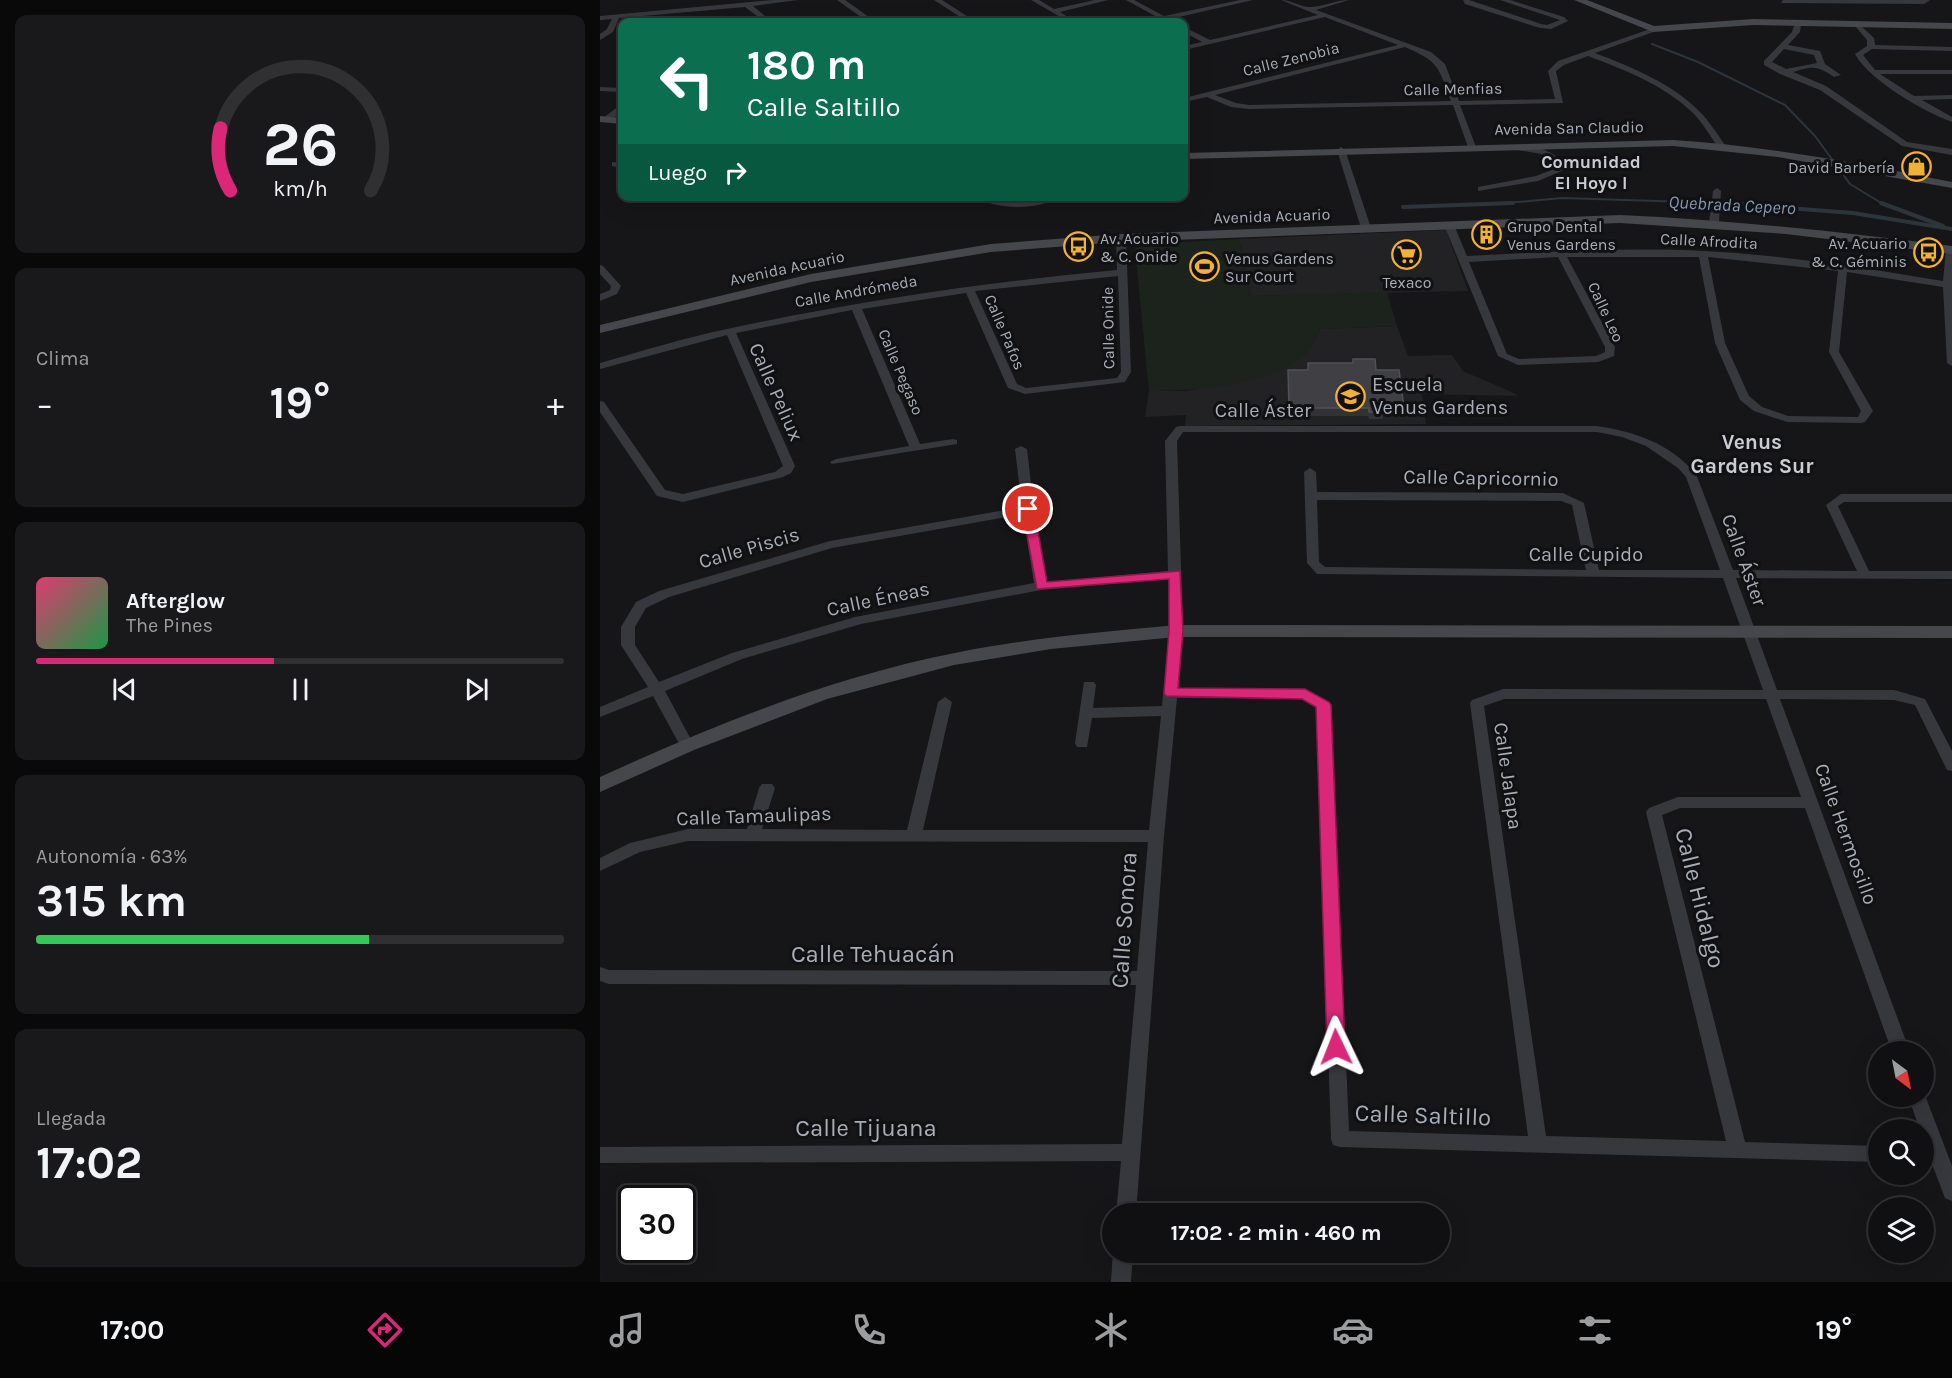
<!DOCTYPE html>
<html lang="es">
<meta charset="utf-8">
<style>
body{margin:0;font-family:Karla,sans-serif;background:#19191b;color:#f1f3f6;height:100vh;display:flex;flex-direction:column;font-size:22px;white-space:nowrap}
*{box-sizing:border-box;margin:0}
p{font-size:20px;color:#9c9d9f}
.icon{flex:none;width:33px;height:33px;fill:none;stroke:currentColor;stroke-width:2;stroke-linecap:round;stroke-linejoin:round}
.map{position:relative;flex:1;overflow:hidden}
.panel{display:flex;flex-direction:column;gap:15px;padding:15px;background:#09090a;width:600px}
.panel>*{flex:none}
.banner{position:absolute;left:18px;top:18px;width:570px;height:183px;border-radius:12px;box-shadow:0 6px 24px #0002,0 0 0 2px #303032;background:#0b6e4f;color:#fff;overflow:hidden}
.needle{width:39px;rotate:148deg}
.fabs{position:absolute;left:1268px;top:1041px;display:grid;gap:12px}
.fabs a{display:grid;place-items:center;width:66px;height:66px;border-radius:50%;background:#101012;box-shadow:0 6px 24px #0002,0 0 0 2px #303032;font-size:30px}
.speed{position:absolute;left:18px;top:1185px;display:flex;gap:12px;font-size:30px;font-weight:700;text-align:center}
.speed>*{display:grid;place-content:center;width:78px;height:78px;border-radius:50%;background:#101012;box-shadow:0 6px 24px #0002,0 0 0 2px #303032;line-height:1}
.speed .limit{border:3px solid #111;border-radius:9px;background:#fff;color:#111}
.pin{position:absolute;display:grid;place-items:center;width:51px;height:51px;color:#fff;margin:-26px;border:3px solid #fff;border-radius:50%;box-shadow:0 2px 6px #0007}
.me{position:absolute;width:66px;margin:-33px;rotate:358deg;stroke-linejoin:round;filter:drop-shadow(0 0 4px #0008)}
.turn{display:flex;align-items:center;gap:21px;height:126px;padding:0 30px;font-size:27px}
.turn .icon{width:78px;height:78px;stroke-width:2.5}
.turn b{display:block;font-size:42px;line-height:51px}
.then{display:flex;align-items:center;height:57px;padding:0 30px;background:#0003;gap:12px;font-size:22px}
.big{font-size:45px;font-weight:700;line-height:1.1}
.panel .card{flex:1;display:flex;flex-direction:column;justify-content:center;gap:9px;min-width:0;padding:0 21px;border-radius:12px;background:#19191b}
.panel .dial{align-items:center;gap:0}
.dial svg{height:156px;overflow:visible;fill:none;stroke:#303032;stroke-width:7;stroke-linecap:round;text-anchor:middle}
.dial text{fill:#f1f3f6;stroke:none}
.song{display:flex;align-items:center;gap:18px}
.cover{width:72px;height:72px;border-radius:9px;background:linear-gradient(135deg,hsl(340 70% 55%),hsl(140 70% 35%))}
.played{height:6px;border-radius:3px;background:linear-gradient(90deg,#db2777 45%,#303032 45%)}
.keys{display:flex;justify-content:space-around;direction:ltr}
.heat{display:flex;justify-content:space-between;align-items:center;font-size:33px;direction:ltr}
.charge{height:9px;border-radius:4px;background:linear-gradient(90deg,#34c759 63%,#303032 0)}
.trip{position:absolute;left:502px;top:1203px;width:348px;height:60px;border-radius:30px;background:#101012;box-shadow:0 6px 24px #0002,0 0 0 2px #303032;font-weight:700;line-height:60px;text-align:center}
.tabs{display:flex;height:96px;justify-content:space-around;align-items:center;background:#060607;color:#9c9d9f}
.tabs .icon{width:42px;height:42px}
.tabs .selected{color:#db2777}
.tabs b{font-size:27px;color:#f1f3f6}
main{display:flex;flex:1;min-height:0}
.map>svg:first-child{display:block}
.built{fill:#222225}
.green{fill:#1c231d}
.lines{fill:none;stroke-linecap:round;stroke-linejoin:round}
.stream-far1{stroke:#2c353c;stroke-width:2}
.stream{stroke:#2c353c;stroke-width:4}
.street{fill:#37383d;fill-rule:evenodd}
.secondary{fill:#45474d;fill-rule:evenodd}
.wall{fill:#323236}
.building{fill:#3f3f44;stroke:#4f5156;stroke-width:1.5}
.route{fill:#db2777;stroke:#8e194d;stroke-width:1.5}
.labels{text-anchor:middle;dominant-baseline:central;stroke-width:6;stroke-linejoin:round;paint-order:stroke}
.far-street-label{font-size:16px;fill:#a8adb8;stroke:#111113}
.far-poi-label{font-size:16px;fill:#a8adb8;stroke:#111113;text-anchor:start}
.far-neighbourhood-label{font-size:18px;font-weight:bold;fill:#c9ccd4;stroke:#111113}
.far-water-label{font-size:18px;font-style:italic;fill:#7f9bb3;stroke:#111113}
.poi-label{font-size:20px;fill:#a8adb8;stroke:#111113;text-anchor:start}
.street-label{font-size:20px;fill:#a8adb8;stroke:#111113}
.neighbourhood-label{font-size:21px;font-weight:bold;fill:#c9ccd4;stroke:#111113}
.near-street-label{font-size:24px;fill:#a8adb8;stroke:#111113}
</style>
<main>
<section class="panel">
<div class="card dial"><svg viewBox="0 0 100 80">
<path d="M14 69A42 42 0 1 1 86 69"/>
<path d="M14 69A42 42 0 0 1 9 37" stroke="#db2777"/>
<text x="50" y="56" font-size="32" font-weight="700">26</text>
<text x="50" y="72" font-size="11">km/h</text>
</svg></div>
<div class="card"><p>Clima</p>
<div class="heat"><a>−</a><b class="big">19°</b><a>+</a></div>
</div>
<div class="card">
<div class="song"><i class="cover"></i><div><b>Afterglow</b><p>The Pines</p></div></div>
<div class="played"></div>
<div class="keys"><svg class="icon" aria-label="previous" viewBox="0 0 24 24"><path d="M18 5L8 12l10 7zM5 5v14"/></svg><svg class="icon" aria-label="pause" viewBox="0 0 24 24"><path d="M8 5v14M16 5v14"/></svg><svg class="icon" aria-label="next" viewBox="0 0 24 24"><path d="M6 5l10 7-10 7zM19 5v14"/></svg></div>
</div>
<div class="card"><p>Autonomía · 63%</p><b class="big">315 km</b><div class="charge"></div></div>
<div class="card"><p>Llegada</p><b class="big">17:02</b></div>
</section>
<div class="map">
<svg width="1352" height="1282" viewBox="0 0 1352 1282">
<rect width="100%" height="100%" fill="#161618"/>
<!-- built -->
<g class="built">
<path d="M846,230l22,61 -217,5 -12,-57z"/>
<path d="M797,326l11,30 44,-1 11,16 53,23 1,2 -95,-2 4,30 -241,2 1,-11 -41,2 4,-26h37l86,-18 22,-11 17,-15 9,-18z"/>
</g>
<!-- green -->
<path class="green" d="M639,239l12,57 136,-4 10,34 -77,3c-3,5 -5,12 -8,17 -27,40 -120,45 -163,45l-14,-142 12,-5z"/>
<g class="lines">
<!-- stream-far1 -->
<g class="stream-far1">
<path d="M1052,44l46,18 87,43 30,31 35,48 33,20"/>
<path d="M897,204l65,-6 190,6"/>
</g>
<!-- stream -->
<g class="stream">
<path d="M1125,203l128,10 99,16"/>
<path d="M1281,203l62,23"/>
<path d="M803,207l110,-4"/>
</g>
<!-- street -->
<g class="street">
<path d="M173,0h25l-45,6 19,16h-7l-20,-15 -126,11 -6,14 -13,8v-6l7,-5 5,-10 -12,1v-4z"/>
<path d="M237,0h8l31,22h-8z"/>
<path d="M334,0h8l34,22h-8z"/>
<path d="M431,0h8l15,9 41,-9h13l-48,12 16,10h-7z"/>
<path d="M526,0h8l30,16 76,-16h13l-83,19 3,3h-7z"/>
<path d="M681,0c10,0 19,7 29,7 12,0 26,-7 39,-7l-33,10 115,42 14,12 14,37 96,-2 -7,-28 10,-10 98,-34v4l-61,22c36,14 77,30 105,59 10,10 17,22 25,33l-7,2c-8,-11 -15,-24 -25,-34 -29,-28 -68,-43 -105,-57l-24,9 -8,6 7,32 -103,2 16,42 -4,2 -4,-2 -15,-42 -204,4 -18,-2 -24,-10 -23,5v-4l214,-53 -73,-28 -141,33v-4l18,-4 -18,-10v-5l26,13 108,-25zM805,47c35,15 33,20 46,54l-202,4 -13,-2 -21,-8z"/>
<path d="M863,0h6l72,24 6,1 13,-5 -60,-20h10l54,17 4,4 -17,8 -11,-1 -75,-24z"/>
<path d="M1183,0h147l-6,4 -143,-1z"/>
<path d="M1195,23l6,1 -1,8 -12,13 32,6 5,13 16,11 -7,2c-17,-12 -22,-11 -41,-5l33,14 81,56 45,7v6l-50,-9 -82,-56 -40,-16 -16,-9v-4l28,-29zM1184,49l30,6 3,8 -31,6 -14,-7z"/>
<path d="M1255,24h4l15,14 1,7 77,2v4l-80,-2 -9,6 12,15h77v4h-72l34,22 38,-1v4l-30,1 30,17v5c-28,-10 -83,-42 -97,-68l12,-8v-6l-12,-14z"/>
<path d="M0,87l22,1v4l-22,-1z"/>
<path d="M19,106h3v5l-13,11h-6v-4z"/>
<path d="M912,145c18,-1 47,5 54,24l-28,12 -60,10v-4l58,-11 21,-8 -16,-14 -29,-5z"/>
<path d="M741,147l4,3 26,78 -2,2 -8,-2 -24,-78z"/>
<path d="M12,162l10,1v5l-10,-2z"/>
<path d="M1117,188l4,3 -2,31 -5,3 -5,-3 4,-31z"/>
<path d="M271,196h42l-20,7z"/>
<path d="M372,196l44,5 45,-5c-22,15 -66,14 -89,0z"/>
<path d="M846,223l8,2 13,31c78,-4 157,-9 237,-5 80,4 160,17 239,30l3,-31 6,-3v119l-5,-3 -4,-76 -96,-15 -8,80 34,59 -8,11 -4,1 -74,-1 -33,-11 -14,-11 -25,-57 -16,-86h-132l48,90 -1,9 -16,6 -80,3 -20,-9 -54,-131zM958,257l47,90v5l-9,4 -77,3 -12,-5 -38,-92zM1108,257l130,14 -9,81 32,59 -3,6 -70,-1 -26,-9 -13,-11 -24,-53z"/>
<path d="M521,235l5,3 5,134 -6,10 -100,12 -17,-6 -42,-95 -104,16 58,135 33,-5 4,1v4l-125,20 -2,-2 6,-3 73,-13 -57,-136 -116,23 59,133 -4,7 -8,4 -100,25 -26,-6 -57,-84v-11l4,1 61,88 18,4 92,-22 8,-6 -56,-131 -127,34v-6c42,-12 84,-25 127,-34 130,-28 259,-47 390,-59l-1,-32zM518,276l3,96 -4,6 -91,10 -9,-4 -42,-93z"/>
<path d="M0,265l3,1 18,20 -4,8 -17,7v-7l10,-4 1,-4 -11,-12z"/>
<path d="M580,426h417c39,6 72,17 99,48l37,96 124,1 -31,-66 15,-11h111v8h-108l-6,4 31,65h83v8l-216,-1 41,112h117l31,9 27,52v20l-5,-1 -2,-4 -30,-61 -21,-5 -114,-1 130,353h-18l-87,-244h-125l-18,7 83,327 133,4v16l-538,-15 -7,-2 -2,-6 -14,-432 -15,-8 -125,-1 -13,138 -28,378h-20l5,-53 -521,2v-16l522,-3 14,-159 -527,-1 -9,-3v-14l9,3 528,1 11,-129 -460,-1 -48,11 -40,19v-13l30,-15 58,-14h59l12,-41 3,-4h10l3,4 -13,41 145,1 31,-128 7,-5 7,5 -29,128h226l12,-114 -69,2 -5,29h-10l-2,-4 9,-61h10l2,3 -3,23 69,-2 7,-75 -1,-52 -127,11 -180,34 -119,35 -77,32 29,54 -2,4h-10l-29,-53 -53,21v-10l48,-20 -27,-42v-18l15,-25 23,-11 171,-50 192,-34 -7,-58 6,-3 6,3 7,60 13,73 121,-11 -3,-130 11,-14zM583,432h414l25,5 24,9 32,22 8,9 34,93h-121l-15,-67 -21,-10 -246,-1 -1,-20 -6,-4 -6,4 3,91 10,11 406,4 40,112 -260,-1 -31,11 -2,3 58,433 -179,-5 -18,-426 -2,-3 -24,-13 -128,-1 6,-57 -6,-190zM717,500l244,1 11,4 14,65 -261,-3 -6,-5zM423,514l11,69 -179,34 -123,36 -73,29 -24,-37v-18l11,-19 23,-11 163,-49zM904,699h262l35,98h-123l-29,11 -3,4 80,329 -180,-5 -62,-430z"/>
<path d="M1323,1090l29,76v35l-7,-3 -13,-34h-9v-16h3l-3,-18h-3l-12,-34h15z"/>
<path d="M513,1252h20l-2,30h-20z"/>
</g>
<!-- secondary -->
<g class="secondary">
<path d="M974,0h13l67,26 99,-7 199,4v6l-199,-4 -100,7z"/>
<path d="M0,116l22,2v6l-22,-2z"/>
<path d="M1073,140c94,6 186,23 279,42v6l-174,-31 -105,-11 -489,13v-6z"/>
<path d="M1020,215c111,5 222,17 332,31v8l-166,-20 -166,-11 -499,19 -130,10 -180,30 -211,51v-8l211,-51 180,-30 130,-10z"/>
<path d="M576,625l776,1v12l-776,-1 -125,12 -97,16 -127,34 -133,51 -94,42v-15c114,-52 232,-100 355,-124 73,-15 147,-21 221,-28z"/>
</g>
</g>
<!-- wall -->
<path class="wall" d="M688,370h88l28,38 -1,7h-20v4h-14l-1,-3h-79z"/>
<!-- building -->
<path class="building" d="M753,359h22l1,11h23l5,38h-21v4h-14v-4h-80l-1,-38h20v-7h45z"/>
<!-- route -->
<path class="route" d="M428,505l6,4 13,73 133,-11 3,60 -5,57 127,1 24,13 2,3 14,342 -2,6 -7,2 -6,-2 -3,-6 -11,-340 -14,-8 -136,-3 -2,-3 5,-62v-52l-132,10 -15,-80z"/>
<!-- icons -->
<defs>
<symbol id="shop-ring" viewBox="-11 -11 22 22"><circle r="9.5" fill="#111113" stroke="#f2b134" stroke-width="1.5"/><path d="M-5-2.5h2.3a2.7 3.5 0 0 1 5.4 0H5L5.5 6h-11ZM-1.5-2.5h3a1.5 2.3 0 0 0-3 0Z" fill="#f2b134"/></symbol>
<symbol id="building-ring" viewBox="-11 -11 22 22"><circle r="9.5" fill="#111113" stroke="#f2b134" stroke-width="1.5"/><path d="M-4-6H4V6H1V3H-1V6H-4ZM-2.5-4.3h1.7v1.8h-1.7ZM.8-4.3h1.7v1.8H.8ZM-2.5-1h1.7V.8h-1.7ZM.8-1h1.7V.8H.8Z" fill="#f2b134"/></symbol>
<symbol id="bus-ring" viewBox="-11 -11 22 22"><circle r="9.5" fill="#111113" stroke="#f2b134" stroke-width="1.5"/><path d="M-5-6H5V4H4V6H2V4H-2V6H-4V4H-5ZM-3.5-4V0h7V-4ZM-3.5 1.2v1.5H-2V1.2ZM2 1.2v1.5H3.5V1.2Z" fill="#f2b134"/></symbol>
<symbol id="supermarket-ring" viewBox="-11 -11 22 22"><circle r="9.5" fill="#111113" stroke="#f2b134" stroke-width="1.5"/><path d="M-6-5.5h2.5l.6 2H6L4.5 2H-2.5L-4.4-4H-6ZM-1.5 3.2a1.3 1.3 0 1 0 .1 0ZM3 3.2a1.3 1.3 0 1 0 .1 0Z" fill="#f2b134"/></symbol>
<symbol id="stadium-ring" viewBox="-11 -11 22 22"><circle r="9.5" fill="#111113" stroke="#f2b134" stroke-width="1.5"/><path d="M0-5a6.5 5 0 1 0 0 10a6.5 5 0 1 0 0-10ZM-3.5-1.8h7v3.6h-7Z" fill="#f2b134"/></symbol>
<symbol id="school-ring" viewBox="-11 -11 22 22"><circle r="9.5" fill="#111113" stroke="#f2b134" stroke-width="1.5"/><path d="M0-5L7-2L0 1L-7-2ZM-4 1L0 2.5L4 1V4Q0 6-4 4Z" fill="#f2b134"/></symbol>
</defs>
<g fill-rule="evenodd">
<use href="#shop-ring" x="1300" y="150" width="33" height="33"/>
<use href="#building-ring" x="870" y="218" width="33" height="33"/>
<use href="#bus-ring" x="462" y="230" width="33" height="33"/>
<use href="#bus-ring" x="1312" y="236" width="33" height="33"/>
<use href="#supermarket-ring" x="790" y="238" width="33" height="33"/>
<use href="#stadium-ring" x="588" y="250" width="33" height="33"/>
<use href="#school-ring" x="734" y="380" width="33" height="33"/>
</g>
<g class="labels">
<!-- far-street labels -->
<g class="far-street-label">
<text transform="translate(691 59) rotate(-14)">Calle Zenobia</text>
<text transform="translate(853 89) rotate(-1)">Calle Menfias</text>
<text transform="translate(969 128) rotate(-1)">Avenida San Claudio</text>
<text transform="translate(672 216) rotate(-2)">Avenida Acuario</text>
<text transform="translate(1109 241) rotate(3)">Calle Afrodita</text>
<text transform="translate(187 268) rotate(-12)">Avenida Acuario</text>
<text transform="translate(256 291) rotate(-10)">Calle Andrómeda</text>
<text transform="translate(1006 312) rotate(65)">Calle Leo</text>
<text transform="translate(508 328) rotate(-91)">Calle Onide</text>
<text transform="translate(405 332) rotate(67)">Calle Pafos</text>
<text transform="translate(301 372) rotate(67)">Calle Pegaso</text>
</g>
<!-- far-poi labels -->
<g class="far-poi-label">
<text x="1295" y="167" text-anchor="end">David Barbería</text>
<text x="907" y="226">Grupo Dental<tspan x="907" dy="18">Venus Gardens</tspan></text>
<text x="500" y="238">Av. Acuario<tspan x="500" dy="18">&amp; C. Onide</tspan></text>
<text x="1307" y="243" text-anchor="end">Av. Acuario<tspan x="1307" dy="18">&amp; C. Géminis</tspan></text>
<text x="625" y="258">Venus Gardens<tspan x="625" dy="18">Sur Court</tspan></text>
<text x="807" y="282" text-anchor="middle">Texaco</text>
</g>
<!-- far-neighbourhood labels -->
<g class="far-neighbourhood-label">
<text x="991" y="162">Comunidad<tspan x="991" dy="21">El Hoyo I</tspan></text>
</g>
<!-- far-water labels -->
<g class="far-water-label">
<text transform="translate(1132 205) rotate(3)">Quebrada Cepero</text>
</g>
<!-- poi labels -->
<g class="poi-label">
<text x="772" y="384">Escuela<tspan x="772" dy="23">Venus Gardens</tspan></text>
</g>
<!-- street labels -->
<g class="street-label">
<text transform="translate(176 392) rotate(66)">Calle Peliux</text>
<text x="663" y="410">Calle Áster</text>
<text transform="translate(881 478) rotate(1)">Calle Capricornio</text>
<text transform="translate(149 548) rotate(-16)">Calle Piscis</text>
<text x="986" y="554">Calle Cupido</text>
<text transform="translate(1144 560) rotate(70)">Calle Áster</text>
<text transform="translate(278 599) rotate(-12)">Calle Éneas</text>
<text transform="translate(908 776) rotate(82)">Calle Jalapa</text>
<text transform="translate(154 816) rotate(-2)">Calle Tamaulipas</text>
<text transform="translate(1246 834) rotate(70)">Calle Hermosillo</text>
</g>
<!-- neighbourhood labels -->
<g class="neighbourhood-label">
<text x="1152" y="442">Venus<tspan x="1152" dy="24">Gardens Sur</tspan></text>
</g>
<!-- near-street labels -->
<g class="near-street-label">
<text transform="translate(1100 898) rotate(76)">Calle Hidalgo</text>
<text transform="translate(524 920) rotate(-86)">Calle Sonora</text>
<text x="273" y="954">Calle Tehuacán</text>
<text transform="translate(823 1115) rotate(2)">Calle Saltillo</text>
<text x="266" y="1128">Calle Tijuana</text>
</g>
</g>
</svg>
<div class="fabs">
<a><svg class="needle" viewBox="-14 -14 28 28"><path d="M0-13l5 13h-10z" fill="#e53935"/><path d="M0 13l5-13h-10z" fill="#9c9d9f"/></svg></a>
<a><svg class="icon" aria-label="search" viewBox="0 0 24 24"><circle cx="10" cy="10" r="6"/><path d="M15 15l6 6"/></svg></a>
<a><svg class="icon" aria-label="layers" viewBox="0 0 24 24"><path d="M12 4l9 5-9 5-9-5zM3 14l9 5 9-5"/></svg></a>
</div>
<div class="speed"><div class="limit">30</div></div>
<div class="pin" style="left:428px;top:509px;background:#d93025"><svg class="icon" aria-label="arrive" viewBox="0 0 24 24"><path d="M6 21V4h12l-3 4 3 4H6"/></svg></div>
<svg class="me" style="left:736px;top:1047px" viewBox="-20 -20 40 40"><path d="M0-17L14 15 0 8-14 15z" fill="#db2777" stroke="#fff" stroke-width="4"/></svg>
<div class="trip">17:02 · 2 min · 460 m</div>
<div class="banner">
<div class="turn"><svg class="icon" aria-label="left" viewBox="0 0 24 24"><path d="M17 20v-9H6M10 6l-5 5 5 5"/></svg><div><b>180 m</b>Calle Saltillo</div></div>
<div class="then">Luego<svg class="icon" aria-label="right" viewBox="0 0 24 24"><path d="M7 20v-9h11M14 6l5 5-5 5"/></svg></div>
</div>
</div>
</main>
<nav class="tabs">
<b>17:00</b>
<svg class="icon selected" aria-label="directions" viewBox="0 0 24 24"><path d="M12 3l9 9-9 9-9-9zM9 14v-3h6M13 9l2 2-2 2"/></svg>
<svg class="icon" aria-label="music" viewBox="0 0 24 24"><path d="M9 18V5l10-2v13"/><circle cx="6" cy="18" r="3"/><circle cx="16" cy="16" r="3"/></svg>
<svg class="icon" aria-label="phone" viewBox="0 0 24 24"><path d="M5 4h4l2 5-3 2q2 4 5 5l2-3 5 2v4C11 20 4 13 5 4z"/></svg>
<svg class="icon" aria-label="climate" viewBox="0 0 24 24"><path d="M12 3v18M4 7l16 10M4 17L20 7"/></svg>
<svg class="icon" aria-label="car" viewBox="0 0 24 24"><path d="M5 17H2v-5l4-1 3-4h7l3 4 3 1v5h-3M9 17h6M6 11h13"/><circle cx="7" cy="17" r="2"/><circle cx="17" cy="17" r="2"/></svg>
<svg class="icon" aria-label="filters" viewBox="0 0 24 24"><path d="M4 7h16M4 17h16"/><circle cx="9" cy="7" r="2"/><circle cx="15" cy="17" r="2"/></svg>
<b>19°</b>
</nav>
